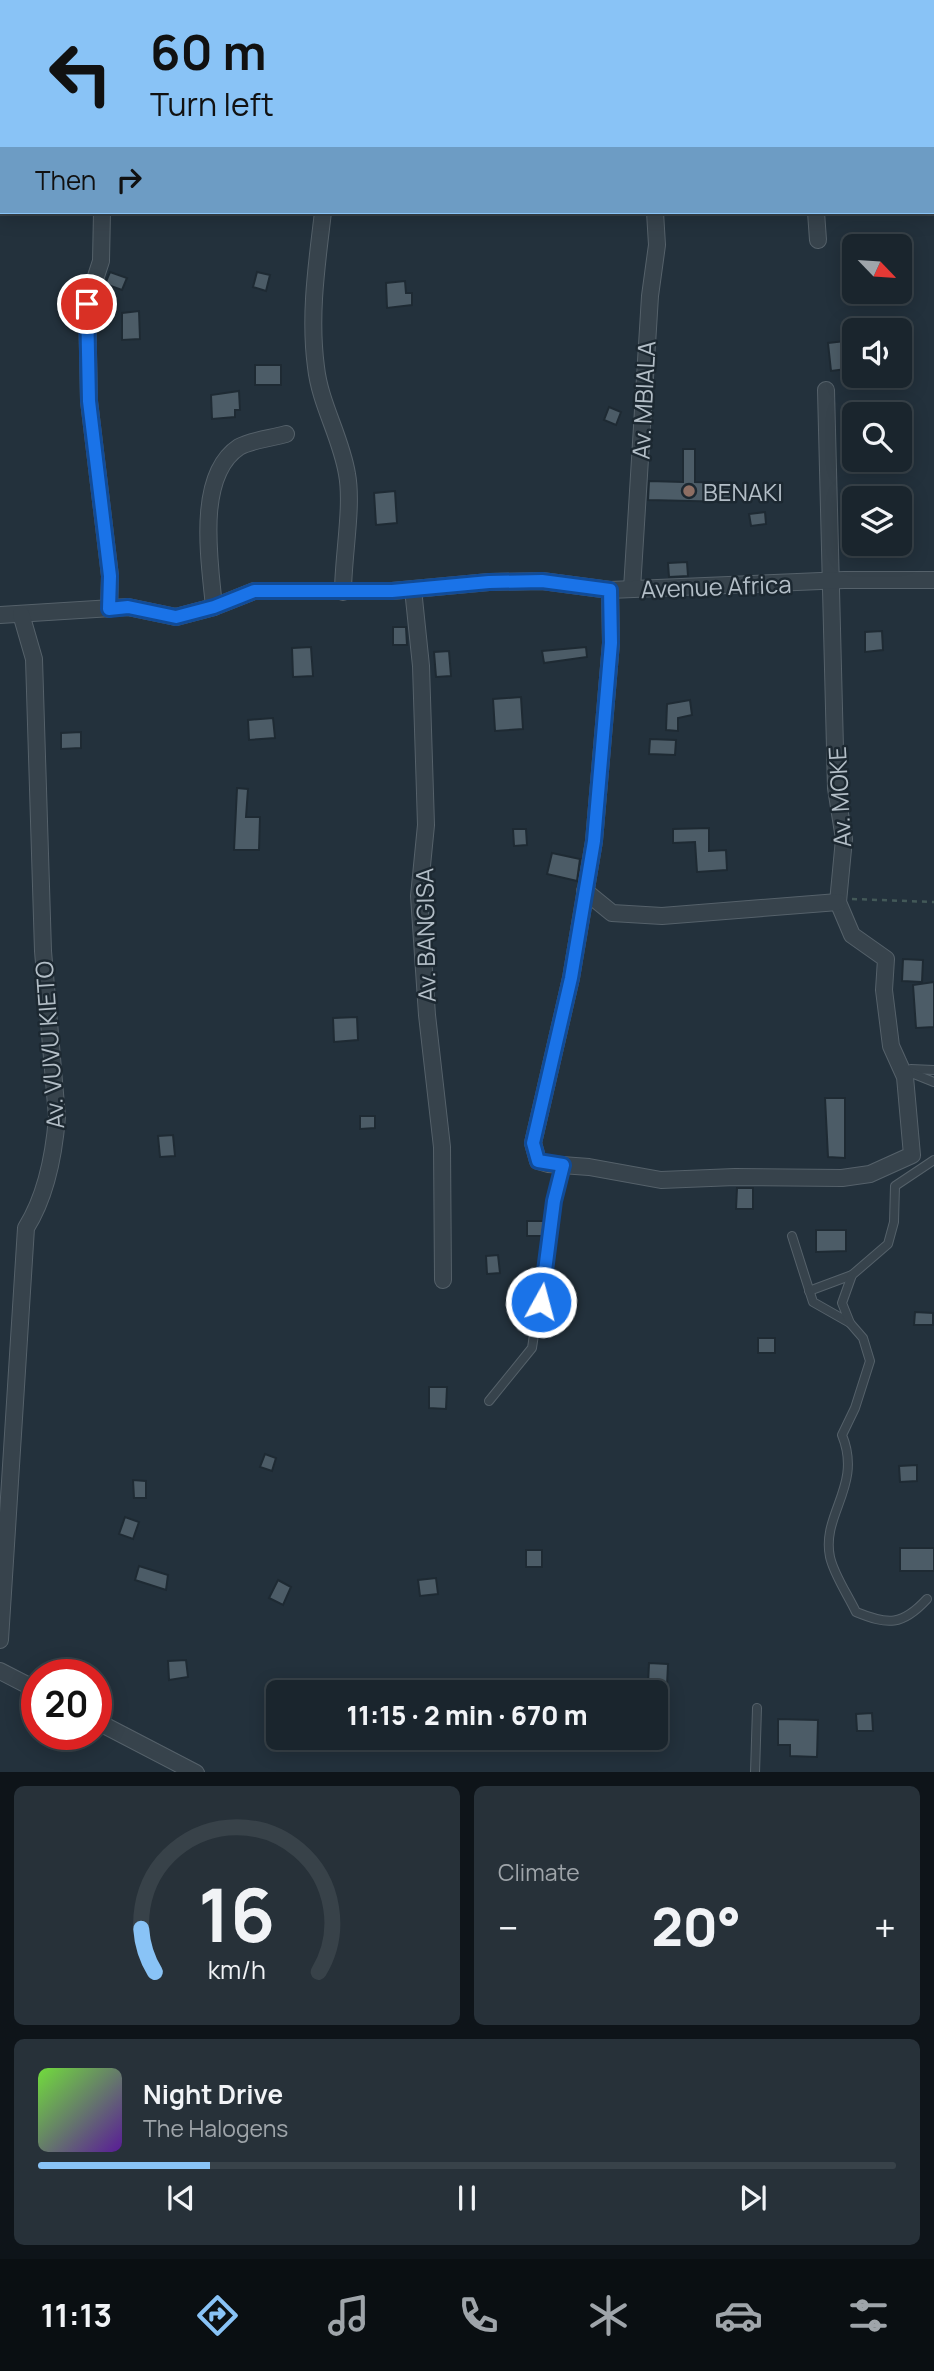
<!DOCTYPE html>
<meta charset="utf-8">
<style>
body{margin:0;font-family:Manrope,sans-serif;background:#273139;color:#f1f3f6;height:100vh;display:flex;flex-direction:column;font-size:26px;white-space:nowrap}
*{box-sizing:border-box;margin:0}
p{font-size:23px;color:#9fa5aa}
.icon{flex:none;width:38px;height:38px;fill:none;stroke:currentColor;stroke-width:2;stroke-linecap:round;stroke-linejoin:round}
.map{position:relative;height:1772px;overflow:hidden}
.details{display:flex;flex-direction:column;gap:14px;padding:14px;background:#0e1419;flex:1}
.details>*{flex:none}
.guide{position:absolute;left:0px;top:0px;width:934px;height:214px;box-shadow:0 4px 18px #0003,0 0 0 2px #384249;background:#89c3f6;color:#111;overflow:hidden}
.needle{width:46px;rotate:115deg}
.fabs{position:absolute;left:842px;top:234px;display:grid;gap:14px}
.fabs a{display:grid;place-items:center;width:70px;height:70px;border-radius:10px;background:#1a252d;box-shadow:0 4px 18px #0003,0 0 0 2px #384249;font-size:35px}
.speed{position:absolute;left:21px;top:1659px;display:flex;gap:14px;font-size:35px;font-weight:700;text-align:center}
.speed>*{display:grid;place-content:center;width:91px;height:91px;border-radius:50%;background:#1a252d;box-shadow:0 4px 18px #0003,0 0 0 2px #384249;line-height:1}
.speed .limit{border:10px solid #d22;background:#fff;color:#111}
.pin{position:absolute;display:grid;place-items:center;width:60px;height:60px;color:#fff;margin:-30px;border:4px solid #fff;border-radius:50%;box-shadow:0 2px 7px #0007}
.me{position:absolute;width:77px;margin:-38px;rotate:7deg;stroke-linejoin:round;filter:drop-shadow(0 0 5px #0008)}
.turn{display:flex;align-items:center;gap:24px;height:147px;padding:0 35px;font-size:32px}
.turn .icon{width:91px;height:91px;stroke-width:2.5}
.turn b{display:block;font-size:49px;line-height:60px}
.then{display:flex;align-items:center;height:66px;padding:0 35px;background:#0003;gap:14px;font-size:26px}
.big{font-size:52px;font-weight:800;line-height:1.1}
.details .card{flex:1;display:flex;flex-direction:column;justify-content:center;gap:10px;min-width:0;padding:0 24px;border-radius:10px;background:#273139}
.details .dial{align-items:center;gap:0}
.dial svg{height:182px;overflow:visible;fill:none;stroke:#384249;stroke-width:7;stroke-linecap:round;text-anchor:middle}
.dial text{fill:#f1f3f6;stroke:none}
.song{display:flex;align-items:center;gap:21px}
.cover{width:84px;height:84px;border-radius:10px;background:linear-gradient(135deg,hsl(100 70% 55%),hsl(270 70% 35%))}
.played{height:7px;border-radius:4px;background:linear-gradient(90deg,#89c3f6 20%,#384249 20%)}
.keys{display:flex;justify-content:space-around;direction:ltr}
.heat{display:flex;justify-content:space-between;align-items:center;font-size:38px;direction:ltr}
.details .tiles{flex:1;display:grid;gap:14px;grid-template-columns:1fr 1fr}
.card:last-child{grid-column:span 2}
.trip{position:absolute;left:266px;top:1680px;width:402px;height:70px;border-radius:10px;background:#1a252d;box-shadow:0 4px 18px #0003,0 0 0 2px #384249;font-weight:800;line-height:70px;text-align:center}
.tabs{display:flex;height:112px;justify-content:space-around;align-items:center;background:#0a0f12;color:#9fa5aa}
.tabs .icon{width:49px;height:49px}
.tabs .active{color:#89c3f6}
.tabs b{font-size:32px;color:#f1f3f6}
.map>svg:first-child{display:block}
.building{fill:#4c5c67;stroke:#1e2a33;stroke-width:2}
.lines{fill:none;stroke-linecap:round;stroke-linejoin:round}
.lane-casing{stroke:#55616a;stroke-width:10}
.street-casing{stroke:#55616a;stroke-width:18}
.path{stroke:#435958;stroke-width:2.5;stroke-dasharray:5 5;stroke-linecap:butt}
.lane{stroke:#37434c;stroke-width:8}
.street{stroke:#37434c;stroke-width:16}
.route-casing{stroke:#114b97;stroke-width:18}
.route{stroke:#1a73e8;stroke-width:12}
.education-dot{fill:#8d6e63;stroke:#1c2831;stroke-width:2.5}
.labels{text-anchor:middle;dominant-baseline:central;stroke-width:5;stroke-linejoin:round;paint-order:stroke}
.street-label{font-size:24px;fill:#b3bec7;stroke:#1c2831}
.poi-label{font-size:24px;fill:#b3bec7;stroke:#1c2831;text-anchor:start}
</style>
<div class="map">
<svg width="934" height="1773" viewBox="0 0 934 1773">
<rect width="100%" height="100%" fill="#23313c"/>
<!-- building -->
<g class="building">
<path d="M110,272l17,6 -5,12 -17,-6z"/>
<path d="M257,272l13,3 -4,16 -13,-4z"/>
<path d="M405,281l1,12h6v12l-25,3 -1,-25z"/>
<path d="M139,311l1,28 -18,1v-27z"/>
<path d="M854,340v28l-23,3 -3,-28z"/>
<rect x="255" y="365" width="26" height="20"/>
<path d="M239,391l1,19h-5v7l-23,2 -1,-24z"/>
<path d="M609,407l12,5 -5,13 -12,-5z"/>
<path d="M683,449h12v33l36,1v19l-83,-2 1,-19 34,1z"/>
<path d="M395,491l2,32 -21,2 -2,-32z"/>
<path d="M765,512l1,12 -15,2 -2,-12z"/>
<path d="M687,562l1,14 -19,1 -1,-14z"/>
<path d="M393,627h13l1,18h-14z"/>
<path d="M882,631l1,19 -18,2v-20z"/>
<path d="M311,647l2,29 -20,1 -1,-29z"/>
<path d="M586,647l1,10 -43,6 -2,-12z"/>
<path d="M449,651l2,25 -15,1 -2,-25z"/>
<path d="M521,697l2,32 -28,2 -2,-32z"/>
<path d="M690,700l2,15 -14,3v13l-12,-1 1,-26z"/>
<path d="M273,718l2,20 -26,2 -1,-20z"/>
<path d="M81,732v16l-20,1v-16z"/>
<path d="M650,739l26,1 -1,15 -26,-1z"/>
<path d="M237,788l11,1 -2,28h14l-1,33h-25z"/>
<path d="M709,828v23l17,-1 1,20 -30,2 -2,-30 -22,1v-14z"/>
<path d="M513,829h13l1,16 -13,1z"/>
<path d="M552,853l28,6 -3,22 -30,-7z"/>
<path d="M903,959l20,1 -1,22 -20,-1z"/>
<path d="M934,982v45l-18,1 -3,-43z"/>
<path d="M357,1017l1,23 -24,2 -1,-24z"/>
<path d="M825,1098h20v60l-17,-1z"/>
<path d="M360,1116h15v12l-15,1z"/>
<path d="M173,1135l2,21 -15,1 -2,-21z"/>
<path d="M737,1188h16v21h-17z"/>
<path d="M527,1221h17l-2,15h-15z"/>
<path d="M816,1230h30v21l-30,1z"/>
<path d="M498,1255l2,18 -13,1 -1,-18z"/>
<path d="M915,1312l18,1v12h-19z"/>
<rect x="758" y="1338" width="17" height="15"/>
<path d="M429,1387h18l-1,22 -17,-1z"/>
<path d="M265,1454l11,4 -4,13 -12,-4z"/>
<path d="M917,1465v16l-17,1 -1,-16z"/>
<path d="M133,1480l13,1v17h-12z"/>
<path d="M125,1517l14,5 -6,17 -14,-5z"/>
<rect x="900" y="1548" width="34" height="23"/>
<rect x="526" y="1550" width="16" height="17"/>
<path d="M139,1566l29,9 -2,15 -31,-10z"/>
<path d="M436,1578l2,16 -18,2 -2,-16z"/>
<path d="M278,1580l13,7 -8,18 -14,-7z"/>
<path d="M186,1660l2,17 -19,3 -1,-19z"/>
<path d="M649,1663l19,1 -1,22 -19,-2z"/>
<path d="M872,1713l1,18h-16l-1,-17z"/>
<path d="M778,1719l40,1 -1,37 -27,-1v-11h-12z"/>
</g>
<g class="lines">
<defs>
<g id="lane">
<path d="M911,1069l23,1"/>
<path d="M904,1070l30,12"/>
<path d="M792,1236l21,66 37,21"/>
<path d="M809,1291l43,-16"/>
<path d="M489,1401l43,-53 22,-147 9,-36"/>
<path d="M927,1599c-25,27 -39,26 -71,13 -8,-17 -22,-37 -26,-55 -9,-43 33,-71 12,-122l13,-27 15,-47 -7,-23 -13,-15 -8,-20 10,-28 36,-31 6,-22 1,-36 39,-26"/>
<path d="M755,1773l2,-65"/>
</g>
<g id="street">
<path d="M0,0l2,4"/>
<path d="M132,0v2"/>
<path d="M226,0v2"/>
<path d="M355,0v2"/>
<path d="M446,0v2"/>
<path d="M640,0v2"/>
<path d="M791,0v2"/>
<path d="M0,47l2,-1"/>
<path d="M0,107l2,-13"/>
<path d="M102,212l-1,49 -14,43 2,97 21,175 -1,33"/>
<path d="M323,212c-6,51 -14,103 -7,155 4,37 25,70 31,107 6,32 -4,83 -4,118"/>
<path d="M816,212l2,28"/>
<path d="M413,589l8,77 5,159 -7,71 8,119 15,132 1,133"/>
<path d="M632,589l18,-293 7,-51 -2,-33"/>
<path d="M610,590l1,53 -17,198 -23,137 -38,165 5,18 10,3 41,3 72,13 74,-3 107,1 28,-4 42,-19 -7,-78 -14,-31 -7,-56 2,-31 -34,-24 -14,-33 6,-63 -8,-51 -10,-398"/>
<path d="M214,607c-4,-44 -19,-131 25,-160 12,-7 34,-9 47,-13"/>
<path d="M0,615l128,-8 48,10 38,-10 40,-16h138l97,-9 53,-1 68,9 234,-10h90"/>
<path d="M585,891l27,22 50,3 176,-14"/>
<path d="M0,1640l26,-412c20,-32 28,-73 31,-111l-14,-166 -9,-292 -13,-45"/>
<path d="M0,1671l37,19"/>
<path d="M96,1721l100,52"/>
</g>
</defs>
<!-- lane casing -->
<use href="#lane" class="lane-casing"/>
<!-- street casing -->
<use href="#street" class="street-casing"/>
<!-- path -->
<path class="path" d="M852,899l82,3"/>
<!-- lane -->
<use href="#lane" class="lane"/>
<!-- street -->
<use href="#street" class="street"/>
</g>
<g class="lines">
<defs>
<path id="route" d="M87,304l2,97 21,175 -1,33 19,-2 48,10 38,-10 40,-16h138l97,-9 53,-1 68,9 1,53 -17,198 -23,137 -38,165 5,18 25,4 -9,36 -13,101"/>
</defs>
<!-- route casing -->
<use href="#route" class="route-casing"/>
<!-- route -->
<use href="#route" class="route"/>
</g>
<!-- markers -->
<circle class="education-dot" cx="689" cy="491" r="7"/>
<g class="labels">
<!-- street labels -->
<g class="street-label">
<text transform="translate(643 400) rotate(-87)">Av. MBIALA</text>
<text transform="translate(716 586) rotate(-2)">Avenue Africa</text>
<text transform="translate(839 797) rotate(-93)">Av. MOKE</text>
<text transform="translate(425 935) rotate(-91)">Av. BANGISA</text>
<text transform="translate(49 1045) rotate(-94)">Av. VUVU KIETO</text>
</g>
<!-- poi labels -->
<g class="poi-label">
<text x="703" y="491">BENAKI</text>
</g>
</g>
</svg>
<div class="fabs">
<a><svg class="needle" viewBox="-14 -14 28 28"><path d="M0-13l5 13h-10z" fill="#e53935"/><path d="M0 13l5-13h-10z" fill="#9fa5aa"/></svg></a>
<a><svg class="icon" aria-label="sound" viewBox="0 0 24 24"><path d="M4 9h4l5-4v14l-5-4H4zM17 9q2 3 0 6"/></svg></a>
<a><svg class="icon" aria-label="search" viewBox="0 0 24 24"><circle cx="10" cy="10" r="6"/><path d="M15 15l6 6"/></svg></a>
<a><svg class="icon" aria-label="layers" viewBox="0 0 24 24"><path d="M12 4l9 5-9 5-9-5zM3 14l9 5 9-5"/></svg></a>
</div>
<div class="speed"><div class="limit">20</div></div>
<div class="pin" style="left:87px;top:304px;background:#d93025"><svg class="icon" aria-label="arrive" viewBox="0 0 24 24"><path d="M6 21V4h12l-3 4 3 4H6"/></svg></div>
<svg class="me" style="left:541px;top:1302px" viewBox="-20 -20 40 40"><circle r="17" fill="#1a73e8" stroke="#fff" stroke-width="3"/><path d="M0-11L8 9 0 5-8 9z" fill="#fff"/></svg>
<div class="trip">11:15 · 2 min · 670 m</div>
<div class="guide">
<div class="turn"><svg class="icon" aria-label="left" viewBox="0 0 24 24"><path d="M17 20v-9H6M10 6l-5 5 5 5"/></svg><div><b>60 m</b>Turn left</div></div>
<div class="then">Then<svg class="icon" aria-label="right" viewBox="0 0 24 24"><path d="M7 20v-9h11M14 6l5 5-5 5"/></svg></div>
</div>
</div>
<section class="details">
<div class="tiles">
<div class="card dial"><svg viewBox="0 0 100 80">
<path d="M14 69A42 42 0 1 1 86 69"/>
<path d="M14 69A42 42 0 0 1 8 50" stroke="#89c3f6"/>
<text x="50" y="56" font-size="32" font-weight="700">16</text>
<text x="50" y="72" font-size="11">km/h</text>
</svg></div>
<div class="card"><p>Climate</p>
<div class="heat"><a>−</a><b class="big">20°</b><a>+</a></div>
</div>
<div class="card">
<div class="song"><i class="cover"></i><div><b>Night Drive</b><p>The Halogens</p></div></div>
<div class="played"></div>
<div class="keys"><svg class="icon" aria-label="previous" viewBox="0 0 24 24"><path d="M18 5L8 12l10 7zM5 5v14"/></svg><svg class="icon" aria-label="pause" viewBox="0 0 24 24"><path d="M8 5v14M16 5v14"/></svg><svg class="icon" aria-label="next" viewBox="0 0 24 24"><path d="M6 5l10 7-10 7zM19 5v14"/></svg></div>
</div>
</div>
</section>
<nav class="tabs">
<b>11:13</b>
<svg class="icon active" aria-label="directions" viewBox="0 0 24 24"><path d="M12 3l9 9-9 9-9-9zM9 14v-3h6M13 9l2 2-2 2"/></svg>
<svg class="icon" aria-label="music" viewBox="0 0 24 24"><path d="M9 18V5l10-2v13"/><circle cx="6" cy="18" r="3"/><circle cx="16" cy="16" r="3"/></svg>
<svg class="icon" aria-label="phone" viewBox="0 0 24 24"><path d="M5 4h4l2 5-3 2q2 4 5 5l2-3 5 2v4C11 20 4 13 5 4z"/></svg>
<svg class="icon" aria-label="climate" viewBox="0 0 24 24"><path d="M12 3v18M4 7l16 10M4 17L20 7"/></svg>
<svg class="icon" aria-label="car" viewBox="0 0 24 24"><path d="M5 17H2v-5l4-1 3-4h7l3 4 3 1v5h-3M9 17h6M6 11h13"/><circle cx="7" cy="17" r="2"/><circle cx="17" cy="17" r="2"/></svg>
<svg class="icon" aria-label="filters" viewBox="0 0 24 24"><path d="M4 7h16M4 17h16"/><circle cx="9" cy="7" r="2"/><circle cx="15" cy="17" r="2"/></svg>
</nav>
